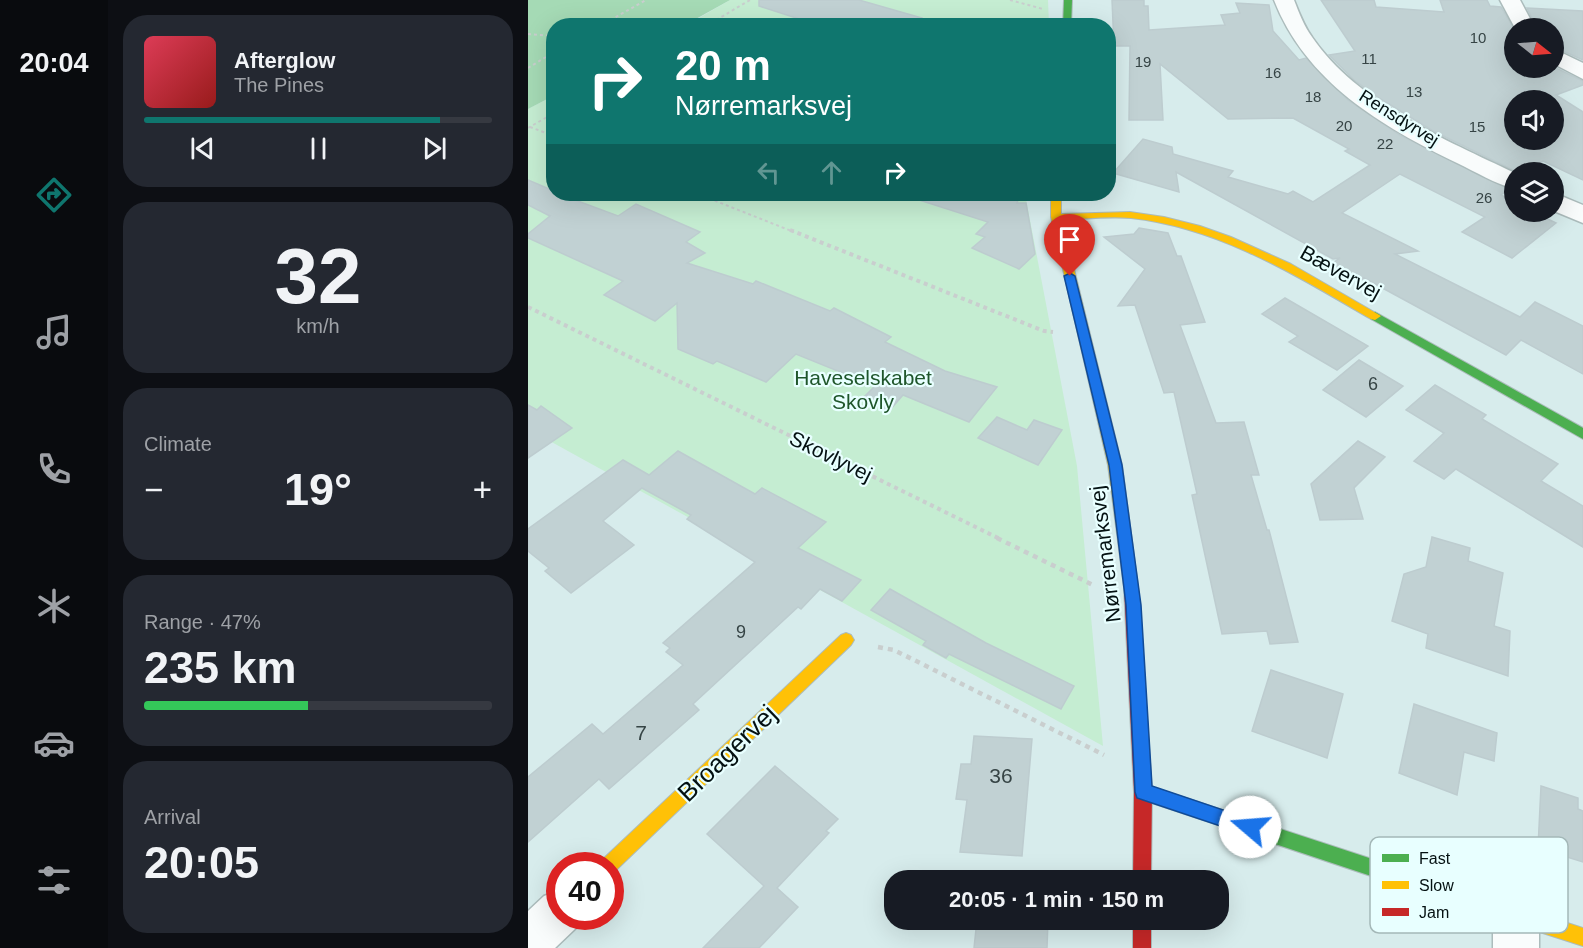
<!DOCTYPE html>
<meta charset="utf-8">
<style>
body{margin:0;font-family:Arial,sans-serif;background:#242831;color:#f1f3f6;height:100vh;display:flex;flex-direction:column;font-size:22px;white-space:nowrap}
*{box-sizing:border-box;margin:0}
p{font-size:20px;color:#9ea1a6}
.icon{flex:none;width:33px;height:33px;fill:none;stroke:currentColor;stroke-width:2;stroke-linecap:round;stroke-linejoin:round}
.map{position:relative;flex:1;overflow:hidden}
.details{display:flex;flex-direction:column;gap:15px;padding:15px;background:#0d0f14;width:420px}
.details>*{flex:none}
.top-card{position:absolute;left:18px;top:18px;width:570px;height:183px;border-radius:24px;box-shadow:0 6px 24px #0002;background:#0f766e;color:#fff;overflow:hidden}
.needle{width:39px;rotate:107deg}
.buttons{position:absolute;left:976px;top:18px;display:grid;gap:12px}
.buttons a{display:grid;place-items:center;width:60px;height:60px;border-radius:50%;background:#171b24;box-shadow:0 6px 24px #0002;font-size:30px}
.speed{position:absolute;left:18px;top:852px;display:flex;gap:12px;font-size:30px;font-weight:700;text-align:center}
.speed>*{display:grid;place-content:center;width:78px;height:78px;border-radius:50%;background:#171b24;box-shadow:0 6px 24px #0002;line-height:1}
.speed .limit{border:9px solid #d22;background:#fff;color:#111}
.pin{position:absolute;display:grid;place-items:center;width:51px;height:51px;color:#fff;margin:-62px -26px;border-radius:50% 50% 50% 0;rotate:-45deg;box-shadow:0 0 6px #0007}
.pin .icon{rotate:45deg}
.me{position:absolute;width:66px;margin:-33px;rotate:288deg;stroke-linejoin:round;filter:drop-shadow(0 0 4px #0008)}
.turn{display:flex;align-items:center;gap:21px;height:126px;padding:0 30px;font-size:27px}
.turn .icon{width:78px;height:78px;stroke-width:2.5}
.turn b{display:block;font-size:42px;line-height:51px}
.lanes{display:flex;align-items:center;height:57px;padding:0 30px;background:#0003;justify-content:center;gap:30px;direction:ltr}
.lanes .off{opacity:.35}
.big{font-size:45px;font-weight:600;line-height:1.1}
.details .card{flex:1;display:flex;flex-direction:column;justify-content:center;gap:9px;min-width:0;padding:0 21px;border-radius:24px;background:#242831}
.details .dial{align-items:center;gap:0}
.dial b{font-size:78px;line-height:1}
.song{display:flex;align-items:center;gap:18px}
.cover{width:72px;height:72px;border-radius:9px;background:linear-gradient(135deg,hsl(350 70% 55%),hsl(0 70% 35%))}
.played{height:6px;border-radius:3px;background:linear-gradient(90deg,#0f766e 85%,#363941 85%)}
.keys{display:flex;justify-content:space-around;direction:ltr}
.heat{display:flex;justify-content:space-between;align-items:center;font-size:33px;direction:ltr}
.charge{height:9px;border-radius:4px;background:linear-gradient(90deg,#34c759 47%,#363941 0)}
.trip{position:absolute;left:356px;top:870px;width:345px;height:60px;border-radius:24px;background:#171b24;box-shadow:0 6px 24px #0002;font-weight:600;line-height:60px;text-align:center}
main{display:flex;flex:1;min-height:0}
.tabs{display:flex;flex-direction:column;width:108px;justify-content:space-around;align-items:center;background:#090b0e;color:#9ea1a6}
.tabs .icon{width:42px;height:42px}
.tabs .on{color:#0f766e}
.tabs b{font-size:27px;color:#f1f3f6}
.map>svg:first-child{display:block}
.green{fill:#c5edd2}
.forest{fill:#a5dab5}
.building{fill:#c1d1d3;stroke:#bdcccf;stroke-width:1.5;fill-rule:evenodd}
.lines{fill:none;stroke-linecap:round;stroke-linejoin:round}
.street-casing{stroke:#acbcbc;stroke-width:3}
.fast-casing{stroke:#acbcbc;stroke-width:2}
.slow-casing{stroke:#acbcbc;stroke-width:2}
.jam-casing{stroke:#acbcbc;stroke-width:2}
.path-far2{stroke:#c9cece;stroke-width:2;stroke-dasharray:3 3;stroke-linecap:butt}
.path-far1{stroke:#c9cece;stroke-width:4;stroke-dasharray:4 4;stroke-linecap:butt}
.path{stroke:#c9cece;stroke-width:4.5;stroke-dasharray:5 5;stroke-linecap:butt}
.street{fill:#f9fcfc;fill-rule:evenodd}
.fast{fill:#4caf50;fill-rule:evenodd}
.slow{fill:#ffc107;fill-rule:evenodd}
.jam{fill:#c62828;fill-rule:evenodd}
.route{fill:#1a73e8;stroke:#114b97;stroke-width:1.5}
.labels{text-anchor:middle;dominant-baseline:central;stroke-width:4.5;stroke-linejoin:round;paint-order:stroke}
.far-number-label{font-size:15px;fill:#364445}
.far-street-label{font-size:18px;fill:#041112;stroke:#e8ffff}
.number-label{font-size:18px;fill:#364445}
.street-label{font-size:21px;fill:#041112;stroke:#e8ffff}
.park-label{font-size:21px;fill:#1f562b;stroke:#e8ffff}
.near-number-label{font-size:21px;fill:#364445}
.near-street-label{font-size:26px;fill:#041112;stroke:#e8ffff}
.key{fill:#e8ffff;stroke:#a4b8b8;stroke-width:1.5}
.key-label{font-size:16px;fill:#041112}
</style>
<main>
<nav class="tabs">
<b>20:04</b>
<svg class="icon on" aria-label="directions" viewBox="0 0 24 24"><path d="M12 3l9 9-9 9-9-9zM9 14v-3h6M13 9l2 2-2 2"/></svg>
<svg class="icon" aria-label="music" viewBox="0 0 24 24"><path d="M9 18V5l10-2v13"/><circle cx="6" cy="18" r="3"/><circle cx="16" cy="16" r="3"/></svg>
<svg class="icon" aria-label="phone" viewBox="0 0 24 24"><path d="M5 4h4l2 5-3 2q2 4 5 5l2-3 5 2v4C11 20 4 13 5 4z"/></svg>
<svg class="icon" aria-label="climate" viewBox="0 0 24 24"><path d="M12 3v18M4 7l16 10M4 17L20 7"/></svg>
<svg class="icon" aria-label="car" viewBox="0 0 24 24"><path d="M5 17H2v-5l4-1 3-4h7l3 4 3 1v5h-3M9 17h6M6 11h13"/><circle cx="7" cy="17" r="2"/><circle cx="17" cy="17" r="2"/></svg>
<svg class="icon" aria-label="filters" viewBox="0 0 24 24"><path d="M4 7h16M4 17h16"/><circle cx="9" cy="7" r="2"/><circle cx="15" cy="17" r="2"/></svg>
</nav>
<section class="details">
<div class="card">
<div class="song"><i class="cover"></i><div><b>Afterglow</b><p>The Pines</p></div></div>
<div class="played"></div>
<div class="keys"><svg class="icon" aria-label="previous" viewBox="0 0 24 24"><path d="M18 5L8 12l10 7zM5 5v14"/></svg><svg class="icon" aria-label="pause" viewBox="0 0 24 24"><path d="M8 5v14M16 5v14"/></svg><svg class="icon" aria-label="next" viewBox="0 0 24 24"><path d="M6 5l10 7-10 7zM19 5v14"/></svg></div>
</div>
<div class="card dial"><b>32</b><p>km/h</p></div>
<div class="card"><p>Climate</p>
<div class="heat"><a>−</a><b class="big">19°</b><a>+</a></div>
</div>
<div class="card"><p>Range · 47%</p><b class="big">235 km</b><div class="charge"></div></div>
<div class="card"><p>Arrival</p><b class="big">20:05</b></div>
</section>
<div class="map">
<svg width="1055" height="948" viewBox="0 0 1055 948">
<rect width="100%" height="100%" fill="#d7ecec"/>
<!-- green -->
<g class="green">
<path d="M202,0h318l1,25 -364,1z"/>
<path d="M25,96l1,98h471l52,272 26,280 -575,-317v-320z"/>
</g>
<!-- forest -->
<path class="forest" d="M0,0h202l-45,25 -131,1 -1,70 -25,13z"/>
<!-- building -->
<g class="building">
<path d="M231,0h100l63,18 -2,8h-99l-62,-20z"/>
<path d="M584,0h32v6h4l1,24 76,-5 -4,-10 19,-2 -4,-10 33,2 4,26 26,29 7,-2 42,42 52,35 109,54 -8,6 13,7 1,10h18l23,11 -44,35 -50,-26 23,-15 -85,-43 -58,39 76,38 -23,3 125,63 15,-15 48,24v48l-62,-34 -15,15 -142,-77 -4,3 -30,-16 10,-7 -7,1 -157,-87 3,20 -66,-19 30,-34 29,8 1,7 60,17 -5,6 60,17 5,-3 20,11 57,-37 -25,-14 4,-2 -56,-31 -65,1 -68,-55 3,56h-34l1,-74h-16z"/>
<path d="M793,0h53l2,7 68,5 -4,-12h47l3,6 11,1 14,23v38l39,-1 29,14v4l-27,10 27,17v68l-40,-19 -13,11h-13l-84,-41 -54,-33 -25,-18 -25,-25 26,-4zM987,100h39v40h-39z"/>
<path d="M999,8l56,3v49l-29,-13v-19h-17z"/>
<path d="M0,180l26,11v3h5l59,22 18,-12 64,28 -14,10 19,11 -18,10 66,21 3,-3 74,30 4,-3 57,29 -6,5 60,29 52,16 -28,35 -66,-27 -14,16 -28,-11 14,-14 -79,-32 -30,28 -49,-21 -4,3 -35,-15 -1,-46 -22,18 -51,-26 19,-14 -95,-43v-4l22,-18 -22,-11z"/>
<path d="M389,194h103l-3,9h9l9,51 -16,15 -47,-21 13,-11 -9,-3 12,-12 -72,-23z"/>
<path d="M611,228l29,5 9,23h4l24,66 -25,3 36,98 28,-1 15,53h-8l16,55h2l29,112 -28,2 -3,-13 -45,3 -30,-139 5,-1 -23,-102 -10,1 -29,-88 -17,1 27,-37 -41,-32 30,-3z"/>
<path d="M757,298l83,48 -31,24 -48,-28 9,-6 -36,-22z"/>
<path d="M831,360l44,26 -37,31 -43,-27z"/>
<path d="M907,385l51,30 -4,4 76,45 -17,17 42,25v41l-127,-78 -12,10 -30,-18 30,-28 -38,-23z"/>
<path d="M0,405l9,5 4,-4 31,22 -44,30z"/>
<path d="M469,417l30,13 7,-10 28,10 -24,35 -60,-27z"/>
<path d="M830,441l27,16 -31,31 9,31 -43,1 -9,-36z"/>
<path d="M150,451l77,43 7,-6 64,34 -28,26 63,32 -19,21 -22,-12 -19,20 -3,-2 -105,97 6,6 -90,79 -10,-10 -71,63v-65l64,-53 11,10 80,-69 -17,-13 4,-4 -7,-5 92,-81 -68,-43 4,-4 -49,-27 -39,33 31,24 -63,48 -26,-22 4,-3 -21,-17v-22l95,-69 26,15z"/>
<path d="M904,537l38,11 -2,13 35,12 -9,53 16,5 -2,45 -82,-28 2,-14 -36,-13 12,-47 22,-7z"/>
<path d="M362,589l96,54 88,43 -13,23 -112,-55 -3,4 -23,-13 3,-4 -55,-31z"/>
<path d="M743,670l72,24 -16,64 -75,-27z"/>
<path d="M886,704l83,29 -3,28 -30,-9 -7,43 -58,-22z"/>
<path d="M446,736l58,3 -10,117 -62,-4 7,-52 -11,-1 5,-35h10z"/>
<path d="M247,766l63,53 -12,12 3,2 -52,55 21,19 -39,41h-56l61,-62 -57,-52z"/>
<path d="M1013,786l37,12v11l5,2v51l-45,-14z"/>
<path d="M449,920h71l-1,28h-73z"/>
</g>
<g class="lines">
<defs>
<g id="street">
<path d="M746,0h20c5,13 10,26 18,37 45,66 134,103 203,136v16c-20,-5 -39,-17 -58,-26 -76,-37 -151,-81 -183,-163z"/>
<path d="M972,0h20l15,28h-20z"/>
<path d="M1026,49l29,14v16l-29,-15z"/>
<path d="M1026,193l29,12v18l-29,-12z"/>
<path d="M32,890v26h21l-5,12 -21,20h-27v-37l16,-15z"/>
<path d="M988,892l16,7 7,16v33h-46v-33l7,-16z"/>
</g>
<g id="fast">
<path d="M536,0h8l-1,26h-8z"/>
<path d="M847,312l208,116v11l-212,-120 -2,-3z"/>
<path d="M615,784l345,113 7,2 2,7 -2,7 -7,2 -351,-117 -3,-6 3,-6z"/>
</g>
<g id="slow">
<path d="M523,194h10v20l69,-2 34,5 36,9 31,11 60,27 90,52 -6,4 -4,-1c-76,-44 -151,-91 -240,-101 -23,-2 -46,1 -69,2l60,245 16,122 -2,4 -5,2 -5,-2 -2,-4 -16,-122 -57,-248z"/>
<path d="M318,633l5,2 3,5 -3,5 -237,227 -4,2v-8h-11l3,-6 239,-225z"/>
<path d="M960,897l95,31v18l-102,-33 -2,-7 2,-7z"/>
</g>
<g id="jam">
<path d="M603,581l5,2 2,4 14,205 -1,88h-18l1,-88 -10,-205 2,-4z"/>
<rect x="605" y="920" width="18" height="28"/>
</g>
</defs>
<!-- street casing -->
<use href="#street" class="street-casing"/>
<!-- fast casing -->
<use href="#fast" class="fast-casing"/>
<!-- slow casing -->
<use href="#slow" class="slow-casing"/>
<!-- jam casing -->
<use href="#jam" class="jam-casing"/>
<!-- path-far2 -->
<g class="path-far2">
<path d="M482,0l33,9"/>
<path d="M72,26l46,-26"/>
<path d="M178,26l44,-26"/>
<path d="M0,34l26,2"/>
<path d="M0,68l26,-16"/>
<path d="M2,127l24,9"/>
<path d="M0,128l26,-15"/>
<path d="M170,194l96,38"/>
</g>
<!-- path-far1 -->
<g class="path-far1">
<path d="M262,230l254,101 9,1"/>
<path d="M0,307l472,232"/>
</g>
<!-- path -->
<g class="path">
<path d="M469,538l98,48"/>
<path d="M350,647l16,3 210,105"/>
</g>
<!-- street -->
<use href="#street" class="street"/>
<!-- fast -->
<use href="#fast" class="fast"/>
<!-- slow -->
<use href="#slow" class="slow"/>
<!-- jam -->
<use href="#jam" class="jam"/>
</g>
<!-- route -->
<path class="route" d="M542,273l5,3 47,189 19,140 11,181 104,35 3,6 -3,6 -6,3 -107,-36 -6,-2 -2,-6 -9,-187 -17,-140 -45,-189z"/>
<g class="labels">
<!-- far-number labels -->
<g class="far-number-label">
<text x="950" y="37">10</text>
<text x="841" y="58">11</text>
<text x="615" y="61">19</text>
<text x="745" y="72">16</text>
<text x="886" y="91">13</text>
<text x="785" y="96">18</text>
<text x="816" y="125">20</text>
<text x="949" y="126">15</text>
<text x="857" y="143">22</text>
<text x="956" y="197">26</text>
</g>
<!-- far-street labels -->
<g class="far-street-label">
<text transform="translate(871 118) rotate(32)">Rensdyrvej</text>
</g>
<!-- number labels -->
<g class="number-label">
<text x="845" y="384">6</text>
<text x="213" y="632">9</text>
</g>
<!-- street labels -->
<g class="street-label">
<text transform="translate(813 272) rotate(29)">Bævervej</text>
<text transform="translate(303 456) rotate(26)">Skovlyvej</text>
<text transform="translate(577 554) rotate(-97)">Nørremarksvej</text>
</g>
<!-- park labels -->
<g class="park-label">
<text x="335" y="377">Haveselskabet<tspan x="335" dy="24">Skovly</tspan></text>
</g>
<!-- near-number labels -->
<g class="near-number-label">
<text x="113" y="732">7</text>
<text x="473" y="775">36</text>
</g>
<!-- near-street labels -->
<g class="near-street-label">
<text transform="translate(199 753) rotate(-44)">Broagervej</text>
</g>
</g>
<!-- legend -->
<rect x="842" y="837" width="198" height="96" rx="9" class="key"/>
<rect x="854" y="854" width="27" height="8" fill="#4caf50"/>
<rect x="854" y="881" width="27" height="8" fill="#ffc107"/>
<rect x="854" y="908" width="27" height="8" fill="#c62828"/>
<g class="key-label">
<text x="891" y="864">Fast</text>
<text x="891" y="891">Slow</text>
<text x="891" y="918">Jam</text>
</g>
</svg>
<div class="buttons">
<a><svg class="needle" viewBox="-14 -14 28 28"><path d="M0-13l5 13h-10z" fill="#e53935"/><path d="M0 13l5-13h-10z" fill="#9ea1a6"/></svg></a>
<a><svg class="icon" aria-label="sound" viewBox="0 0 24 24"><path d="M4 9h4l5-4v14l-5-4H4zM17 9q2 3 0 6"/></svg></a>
<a><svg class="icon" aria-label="layers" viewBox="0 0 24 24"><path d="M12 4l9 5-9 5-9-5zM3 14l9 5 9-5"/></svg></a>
</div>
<div class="speed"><div class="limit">40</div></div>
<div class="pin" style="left:542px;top:276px;background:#d93025"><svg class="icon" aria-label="arrive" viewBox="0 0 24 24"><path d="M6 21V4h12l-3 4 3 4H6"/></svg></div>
<svg class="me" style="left:722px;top:827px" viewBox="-20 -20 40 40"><circle r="19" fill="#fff"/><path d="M0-13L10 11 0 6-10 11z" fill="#1a73e8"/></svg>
<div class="trip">20:05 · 1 min · 150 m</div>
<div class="top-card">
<div class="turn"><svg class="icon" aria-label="right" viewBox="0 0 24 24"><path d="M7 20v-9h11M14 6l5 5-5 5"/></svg><div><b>20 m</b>Nørremarksvej</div></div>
<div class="lanes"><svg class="icon off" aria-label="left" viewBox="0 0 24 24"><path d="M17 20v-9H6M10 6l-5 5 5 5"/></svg><svg class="icon off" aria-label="ahead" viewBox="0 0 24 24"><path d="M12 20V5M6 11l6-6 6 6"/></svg><svg class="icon" aria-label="right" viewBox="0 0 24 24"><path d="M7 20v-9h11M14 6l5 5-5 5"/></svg></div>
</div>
</div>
</main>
